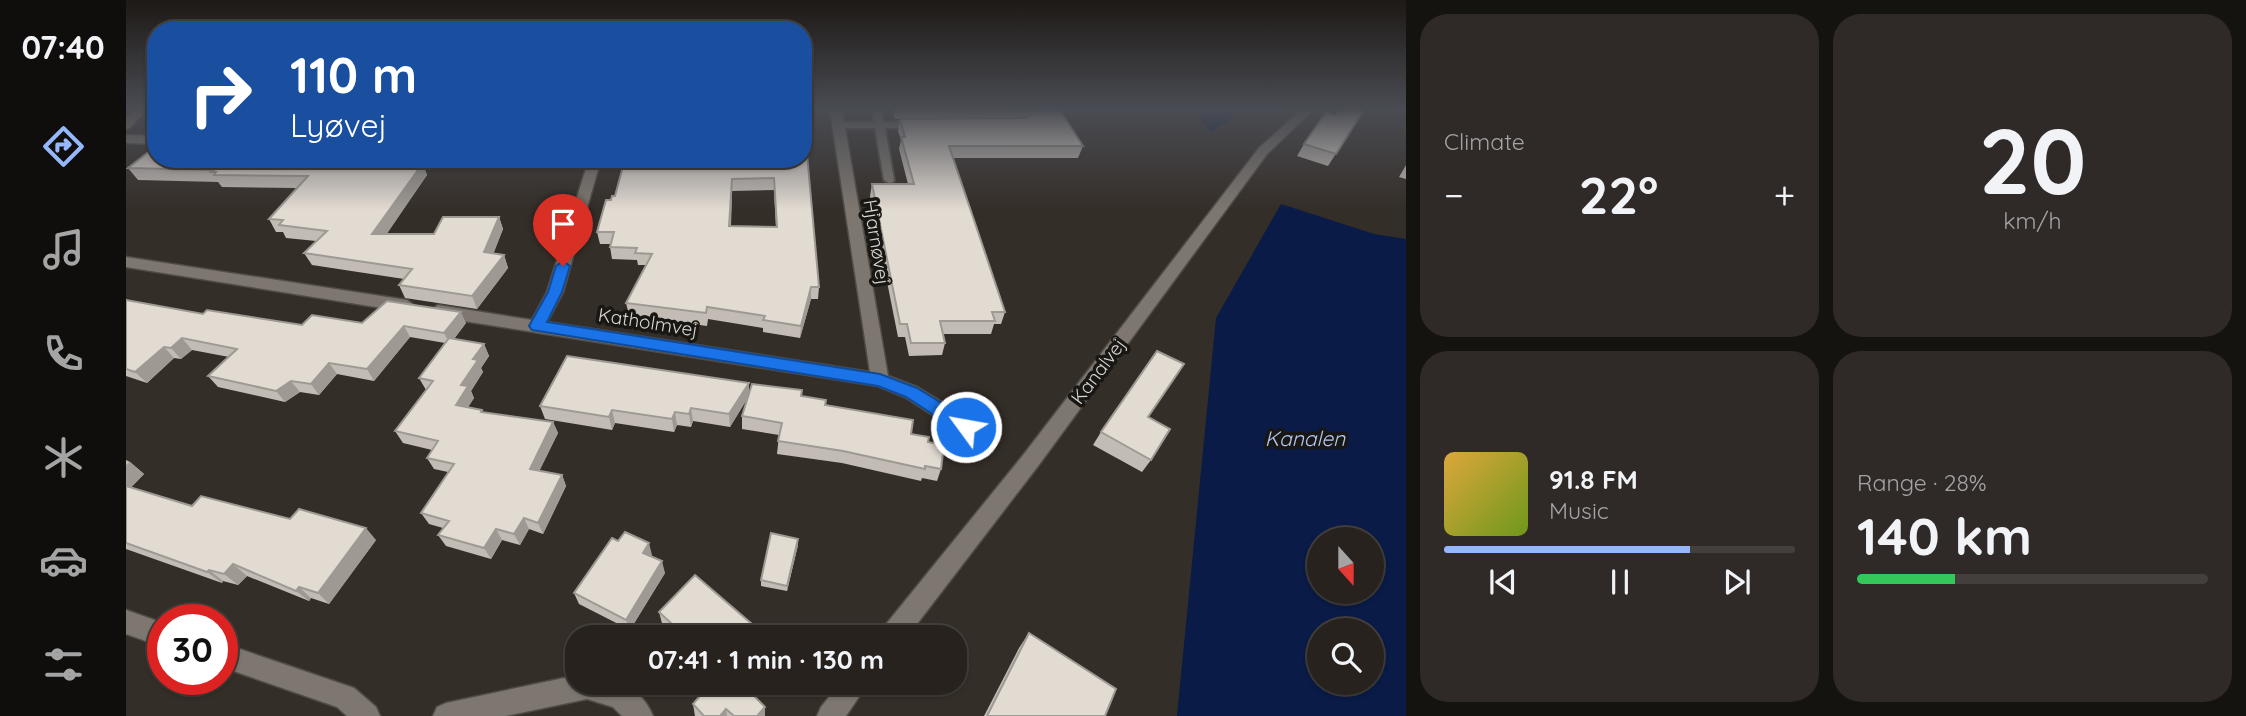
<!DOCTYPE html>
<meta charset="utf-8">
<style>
body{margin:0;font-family:Quicksand,sans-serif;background:#2f2a27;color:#f1f3f6;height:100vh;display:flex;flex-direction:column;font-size:26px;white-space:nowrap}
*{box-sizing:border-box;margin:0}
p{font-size:23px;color:#a4a4a4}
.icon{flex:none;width:38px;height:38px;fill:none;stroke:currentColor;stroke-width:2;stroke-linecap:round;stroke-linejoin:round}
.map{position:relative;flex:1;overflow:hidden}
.side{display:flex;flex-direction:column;gap:14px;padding:14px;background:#151310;width:840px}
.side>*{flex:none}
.hud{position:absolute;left:21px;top:21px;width:665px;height:147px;border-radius:28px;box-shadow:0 2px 5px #0004,0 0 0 2px #433f3c;background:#1a4fa0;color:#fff;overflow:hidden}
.needle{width:46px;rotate:159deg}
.tools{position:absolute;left:1181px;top:527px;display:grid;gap:14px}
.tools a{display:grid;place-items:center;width:77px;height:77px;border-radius:50%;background:#27221e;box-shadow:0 2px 5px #0004,0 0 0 2px #433f3c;font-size:35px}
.speed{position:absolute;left:21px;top:604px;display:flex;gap:14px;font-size:35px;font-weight:700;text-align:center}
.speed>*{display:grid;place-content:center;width:91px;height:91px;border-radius:50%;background:#27221e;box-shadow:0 2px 5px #0004,0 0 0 2px #433f3c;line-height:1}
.speed .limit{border:10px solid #d22;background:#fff;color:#111}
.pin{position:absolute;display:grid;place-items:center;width:60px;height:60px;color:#fff;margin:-72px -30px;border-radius:50% 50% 50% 0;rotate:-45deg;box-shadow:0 0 7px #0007}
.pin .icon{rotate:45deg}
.me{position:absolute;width:77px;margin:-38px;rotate:302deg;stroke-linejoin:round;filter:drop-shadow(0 0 5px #0008)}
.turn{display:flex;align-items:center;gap:24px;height:147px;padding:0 28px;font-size:32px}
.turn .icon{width:91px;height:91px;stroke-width:2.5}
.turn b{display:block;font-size:49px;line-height:60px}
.big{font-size:52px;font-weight:800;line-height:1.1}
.side .card{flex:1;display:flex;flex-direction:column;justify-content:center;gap:10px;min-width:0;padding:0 24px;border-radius:28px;background:#2f2a27}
.side .dial{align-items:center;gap:0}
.dial b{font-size:91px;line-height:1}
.song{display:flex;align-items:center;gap:21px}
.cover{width:84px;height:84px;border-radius:10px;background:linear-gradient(135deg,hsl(40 70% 55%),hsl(80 70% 35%))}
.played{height:7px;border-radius:4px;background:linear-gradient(90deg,#95b7fd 70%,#433f3c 70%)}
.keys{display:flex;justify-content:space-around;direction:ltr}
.heat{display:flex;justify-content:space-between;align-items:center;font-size:38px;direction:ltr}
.charge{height:10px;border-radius:5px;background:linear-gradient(90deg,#34c759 28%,#433f3c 0)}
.side .tiles{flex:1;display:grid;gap:14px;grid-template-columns:repeat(2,1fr)}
.trip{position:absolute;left:439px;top:625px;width:402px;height:70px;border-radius:28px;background:#27221e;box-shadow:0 2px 5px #0004,0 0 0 2px #433f3c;font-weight:800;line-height:70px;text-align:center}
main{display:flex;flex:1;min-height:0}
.tab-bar{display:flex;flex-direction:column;width:126px;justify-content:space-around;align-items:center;background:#100e0c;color:#a4a4a4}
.tab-bar .icon{width:49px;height:49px}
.tab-bar .current{color:#95b7fd}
.tab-bar b{font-size:32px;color:#f1f3f6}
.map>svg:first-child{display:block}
.water{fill:#091b46;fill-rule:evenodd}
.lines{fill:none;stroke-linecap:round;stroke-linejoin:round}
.lane-casing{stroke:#504c46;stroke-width:4}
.street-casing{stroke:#504c46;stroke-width:3}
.secondary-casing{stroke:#504c46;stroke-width:3}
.lane{fill:#7d776f;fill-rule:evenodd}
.street{fill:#7d776f;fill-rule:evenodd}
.secondary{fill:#9a8260;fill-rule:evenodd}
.wall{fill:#c2bcb5;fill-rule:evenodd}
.shaded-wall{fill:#9e9993}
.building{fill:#e2dbd2;stroke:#9e9993;stroke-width:2;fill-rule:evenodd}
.route{fill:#1a73e8;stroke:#114b97;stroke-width:2}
.labels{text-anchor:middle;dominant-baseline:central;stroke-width:7;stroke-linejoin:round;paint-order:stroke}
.street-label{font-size:19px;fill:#dad6d2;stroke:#191714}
.water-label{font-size:21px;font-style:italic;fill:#b1c7f5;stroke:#191714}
</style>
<main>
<nav class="tab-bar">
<b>07:40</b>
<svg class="icon current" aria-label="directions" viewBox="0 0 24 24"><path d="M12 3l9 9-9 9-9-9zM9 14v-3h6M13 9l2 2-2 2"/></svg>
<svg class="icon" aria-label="music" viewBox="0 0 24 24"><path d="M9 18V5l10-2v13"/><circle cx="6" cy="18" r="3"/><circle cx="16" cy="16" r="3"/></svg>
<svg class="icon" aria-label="phone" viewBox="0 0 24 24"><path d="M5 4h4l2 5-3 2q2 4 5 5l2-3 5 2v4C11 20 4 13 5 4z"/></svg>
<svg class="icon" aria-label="climate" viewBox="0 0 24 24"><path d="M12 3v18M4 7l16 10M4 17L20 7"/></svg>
<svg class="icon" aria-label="car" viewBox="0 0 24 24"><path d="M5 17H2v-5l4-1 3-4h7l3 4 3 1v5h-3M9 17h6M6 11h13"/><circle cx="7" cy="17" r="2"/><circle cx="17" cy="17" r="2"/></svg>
<svg class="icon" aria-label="filters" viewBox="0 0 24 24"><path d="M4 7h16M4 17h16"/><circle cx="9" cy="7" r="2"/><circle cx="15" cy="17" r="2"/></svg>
</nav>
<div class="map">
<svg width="1280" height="716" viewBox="0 0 1280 716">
<rect width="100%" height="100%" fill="#342e28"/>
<!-- water -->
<g class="water">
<path d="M1066,110h53l-34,22z"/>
<path d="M1155,204l93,30 32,5v477h-229l39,-398zM1194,539h52v53h-52zM1194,630h52v52h-52z"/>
</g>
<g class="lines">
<defs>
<path id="lane" d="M746,110h9l3,12h34l5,3 -5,3h-33l9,52 -1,2 -4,1 -5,-3 -9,-52h-36l-5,-3 5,-3h35z"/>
<g id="street">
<path d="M704,110h12l46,266 29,11 74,45 3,6 -3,6 -7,2 -7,-2 -72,-47 -27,-11 -440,-69 -8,-6 8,-6 94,15 15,-28 42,-133h12l-38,133 -16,30 323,50z"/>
<path d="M1175,110h12l-46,44 -229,312 -131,171h-27l3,-9 141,-174 235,-306z"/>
<path d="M0,135l30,1v8l-30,-1z"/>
<path d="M0,257l281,43 8,6 -8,6 -281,-45z"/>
<path d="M0,610l37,13v24l-37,-13z"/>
<path d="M96,643l132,45 22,19 4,9h-33l-10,-9 -115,-40z"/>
<path d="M452,675v7c32,0 60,-2 75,34h-31l-9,-9 -26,-8 -81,17h-73l4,-9 9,-4z"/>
<path d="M715,682h28l-23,34h-29l4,-9z"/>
</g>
<path id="secondary" d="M8,110h12l-16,18 -4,1v-11z"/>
</defs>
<!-- lane casing -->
<use href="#lane" class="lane-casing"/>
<!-- street casing -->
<use href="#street" class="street-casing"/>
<!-- secondary casing -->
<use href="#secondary" class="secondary-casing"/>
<!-- lane -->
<use href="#lane" class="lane"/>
<!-- street -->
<use href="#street" class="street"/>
<!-- secondary -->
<use href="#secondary" class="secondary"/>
</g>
<!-- wall -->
<g class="wall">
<path d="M766,110h168l23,36 -5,12h-125l52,154 -4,12h-7l-3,10h-48l2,9 -3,12 -33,1 -4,-19h-7l-28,-141 2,-12h36l-9,-35 2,-9 -3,-9 2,-12h-5z"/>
<path d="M1238,110l-36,56 -31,-10 7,-12z"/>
<path d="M677,159l16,128 -1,12h-7l-11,39 -37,-6v-4l-55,-9 -1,7 -78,-11 -3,-12 20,-38h-8l-1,-5 -25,-1 -2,-12 1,-3h-11l-3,-12 14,-32 4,-4zM648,190l2,37 -45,-1 1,-35z"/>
<path d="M301,161l-4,4 4,10 -41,59h48l65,-17 4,12 -10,25 11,1 4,13 -31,41 -72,-11 -6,-13 5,-6 -92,-14 -8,-12 12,-12 -30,-3 -3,-6h-7l-7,-13 28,-31 -75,-1 -4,-5 -80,-2 -10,-12z"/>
<path d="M1280,165v14l-7,-2z"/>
<path d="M0,300l77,14 99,11 60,-2h104l-12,16 30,5 5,12 -8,12 2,4 -12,19 3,7 -6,9 15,5 70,10 5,11 -19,38 23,4 4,11 -23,48 -14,-5 -9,16 -18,-5 -11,19 -45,-13 -8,-11 5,-7 -14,-4 -8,-11 27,-41 -14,-3 -7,-11 5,-8 -29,-7 -8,-12 31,-41 -7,-12 26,-35 -35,-6 -36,44 -37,-7 -18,21 -19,-3 -15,10 -67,-15 -10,-11 21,-19 -37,-7 -11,9 -7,-1 -27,25 -21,-7z"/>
<path d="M623,383v10l53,3 109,38 17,8 13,27 -4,12 -15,-3 -1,3 -79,-18 -65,-9 2,-19 -37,-6v-13l5,-17 -17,28 -37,-6 -2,6 -14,-2 -3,7 -59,-9 -3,7 -67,-11 -5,-13z"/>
<path d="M1022,417l3,43 -9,12 -49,-27 8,-13z"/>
<path d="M0,460l4,2 14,12 -13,13 61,19 184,34 -47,64 -18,-6 -2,3 -62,-25 -9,9 -15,-4 -1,2 -96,-34z"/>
<path d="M672,545l-11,46 -26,-5v-6z"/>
<path d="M526,555l-1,1 14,17 -35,57 -51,-26 -5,-11z"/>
<path d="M533,612l108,25h-93l-11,-10z"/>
<path d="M903,633l76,83h-121l35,-68z"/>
<path d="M625,694l14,13v9h-70l-2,-12z"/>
</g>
<!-- shaded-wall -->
<g class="shaded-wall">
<path d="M288,159h12l1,2 -4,4 4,10 -49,72 -6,-13z"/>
<path d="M606,179v12l-2,47 -1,-12z"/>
<path d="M373,217l4,12 -14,36 -5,-13z"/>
<path d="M378,255l4,13 -31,41 -5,-13z"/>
<path d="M685,287v12l-11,39 1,-12z"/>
<path d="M335,312l5,11 -16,21 -6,-11z"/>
<path d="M278,326l6,11 -36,44 -7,-12z"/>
<path d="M56,338l10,12 -11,9 -10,-11z"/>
<path d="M358,344l5,12 -8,12 2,4 -12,19 3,7 -12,19 -6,-12 5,-20 12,-26z"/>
<path d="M38,347l10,11 -27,25 -12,-11z"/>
<path d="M203,363l8,11 -18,21 -8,-11z"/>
<path d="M165,381l9,11 -15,10 -9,-11z"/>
<path d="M623,383v13l-19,31 -1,-13z"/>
<path d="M565,408l2,13 -2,6 -2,-13z"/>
<path d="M486,410l3,13 -3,7 -3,-13z"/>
<path d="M549,412l2,13 -3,7 -2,-13z"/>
<path d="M427,422l5,11 -23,47 -5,-11z"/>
<path d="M4,462l14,12 -18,19v-28z"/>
<path d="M436,475l4,11 -23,48 -5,-11z"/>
<path d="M398,518l5,11 -9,16 -6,-11z"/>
<path d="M240,528l10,12 -47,64 -11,-11z"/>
<path d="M370,529l6,11 -11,19 -7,-11z"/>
<path d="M672,539v6l-11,46v-5z"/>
<path d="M523,543l3,12 -5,9 -4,-11z"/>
<path d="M536,561l3,12 -35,57 -4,-10z"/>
<path d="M107,564l14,12 -9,9 -14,-11z"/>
<path d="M83,570l14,11 -1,2 -15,-11z"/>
<path d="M173,587l12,11 -2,3 -13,-10z"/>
<path d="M623,682h12l-15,18 -1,-13z"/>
<path d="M639,707v9h-8z"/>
<path d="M600,709l1,7h-7z"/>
</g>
<!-- building -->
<g class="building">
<path d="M677,110l16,177h-8l-10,39 -38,-6 2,-4 -58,-9 -1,6 -80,-10 26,-49 -17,-1 2,-5 -27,-1 4,-15h-17l9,-32h5l1,-4h3l10,-37h178zM648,178l3,49 -48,-1 3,-47z"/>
<path d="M904,110h30l23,36h-134l56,166h-13l3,9h-55l5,22h-34l-4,-19h-7l-28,-140h42l-13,-47h4l-5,-18 126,-1 8,-6z"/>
<path d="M1214,110h24l-28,44 -32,-10 22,-32 9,3z"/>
<path d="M30,146v13h258l-2,4h11l-51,71h62l9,-17h56l-15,35 20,3 -32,41 -73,-11 13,-16 -108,-16 23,-22 -48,-6 4,-5 -14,-1 39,-43 -94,-1 2,-3h-5l3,-2 -86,-2z"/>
<path d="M0,300l77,14 4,-4 95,15 10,-10 50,8 25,-22 74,11 -17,21 -40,-7 -37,43 -38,-6 -18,21 -20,-3 -15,10 -68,-15 29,-27 -55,-11 -11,10 -7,-1 -29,25 -9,-3z"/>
<path d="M323,338l35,6 -11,15 5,1 -17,25 7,1 -12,19 26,5 -1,2 72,10 -23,47 32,6 -24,48 -14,-5 -10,16 -18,-5 -12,19 -46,-13 11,-14 -28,-8 33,-49 -27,-6 11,-17 -43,-10 38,-50 -14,-3z"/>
<path d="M1031,351l27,13 -36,53 22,12 -19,31 -50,-28z"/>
<path d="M441,356l182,27 -20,31 -38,-6 -2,6 -14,-2 -3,7 -60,-9 -3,7 -69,-11z"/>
<path d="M626,384l50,6 -1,6 25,4 -1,5 88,15 -2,14 18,3 -1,5 16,3 -3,24 -16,-3v3l-82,-18 -65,-10 4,-18 -40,-7z"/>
<path d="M0,486l66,20 9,-10 89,23 9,-10 67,19 -48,65 -19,-6 -3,4 -63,-27 -9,10 -15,-4 -2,2 -81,-29z"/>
<path d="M499,532l24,11 -6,10 19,8 -36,59 -52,-27 38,-55 6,3z"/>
<path d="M645,533l27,6 -11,47 -26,-6z"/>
<path d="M569,575l72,62h-81l-27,-25z"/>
<path d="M903,633l87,56 -11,27h-118z"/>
<path d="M586,682h37l-4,5 20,20 -8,9h-23l-8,-7 -6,7h-16l-11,-12z"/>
</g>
<!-- sky -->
<linearGradient id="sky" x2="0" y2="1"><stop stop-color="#1d1916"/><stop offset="0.52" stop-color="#4a4c53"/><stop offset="1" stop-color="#4a4c53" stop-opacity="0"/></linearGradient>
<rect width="1280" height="210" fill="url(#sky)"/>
<!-- route -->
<path class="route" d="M437,261l7,5 -8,26 -15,30 333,52 37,14 55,34 3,5 -3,5h-12l-54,-35 -28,-11 -346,-56 -3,-4 19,-34 8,-26z"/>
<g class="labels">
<!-- street labels -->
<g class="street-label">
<text transform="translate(751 242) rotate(81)">Hjarnøvej</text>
<text transform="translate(522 322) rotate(9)">Katholmvej</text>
<text transform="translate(972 371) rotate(-53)">Kanalvej</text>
</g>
<!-- water labels -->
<g class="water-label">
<text x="1179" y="438">Kanalen</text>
</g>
</g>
</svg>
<div class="tools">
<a><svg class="needle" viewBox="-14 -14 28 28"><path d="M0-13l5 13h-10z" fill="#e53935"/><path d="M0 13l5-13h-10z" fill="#a4a4a4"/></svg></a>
<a><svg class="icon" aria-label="search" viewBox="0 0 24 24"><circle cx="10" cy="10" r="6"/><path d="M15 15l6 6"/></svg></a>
</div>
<div class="speed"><div class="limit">30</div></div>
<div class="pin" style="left:437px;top:266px;background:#d93025"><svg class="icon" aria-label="arrive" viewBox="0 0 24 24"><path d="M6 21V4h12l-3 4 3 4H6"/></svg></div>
<svg class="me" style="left:840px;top:427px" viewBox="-20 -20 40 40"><circle r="17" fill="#1a73e8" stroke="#fff" stroke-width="3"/><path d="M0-11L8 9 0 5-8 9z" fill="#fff"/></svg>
<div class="trip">07:41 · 1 min · 130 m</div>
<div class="hud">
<div class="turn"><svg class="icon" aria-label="right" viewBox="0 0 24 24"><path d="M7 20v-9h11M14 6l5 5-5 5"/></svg><div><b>110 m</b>Lyøvej</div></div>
</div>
</div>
<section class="side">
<div class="tiles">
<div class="card"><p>Climate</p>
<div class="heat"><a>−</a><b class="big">22°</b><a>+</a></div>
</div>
<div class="card dial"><b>20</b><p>km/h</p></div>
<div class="card">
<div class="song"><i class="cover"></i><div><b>91.8 FM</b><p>Music</p></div></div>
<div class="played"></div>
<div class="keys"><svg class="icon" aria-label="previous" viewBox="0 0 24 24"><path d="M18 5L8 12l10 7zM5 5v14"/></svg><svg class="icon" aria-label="pause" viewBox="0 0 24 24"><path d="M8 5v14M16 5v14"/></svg><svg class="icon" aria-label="next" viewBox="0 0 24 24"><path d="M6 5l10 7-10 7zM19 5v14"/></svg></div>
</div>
<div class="card"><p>Range · 28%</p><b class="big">140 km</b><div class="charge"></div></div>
</div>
</section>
</main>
